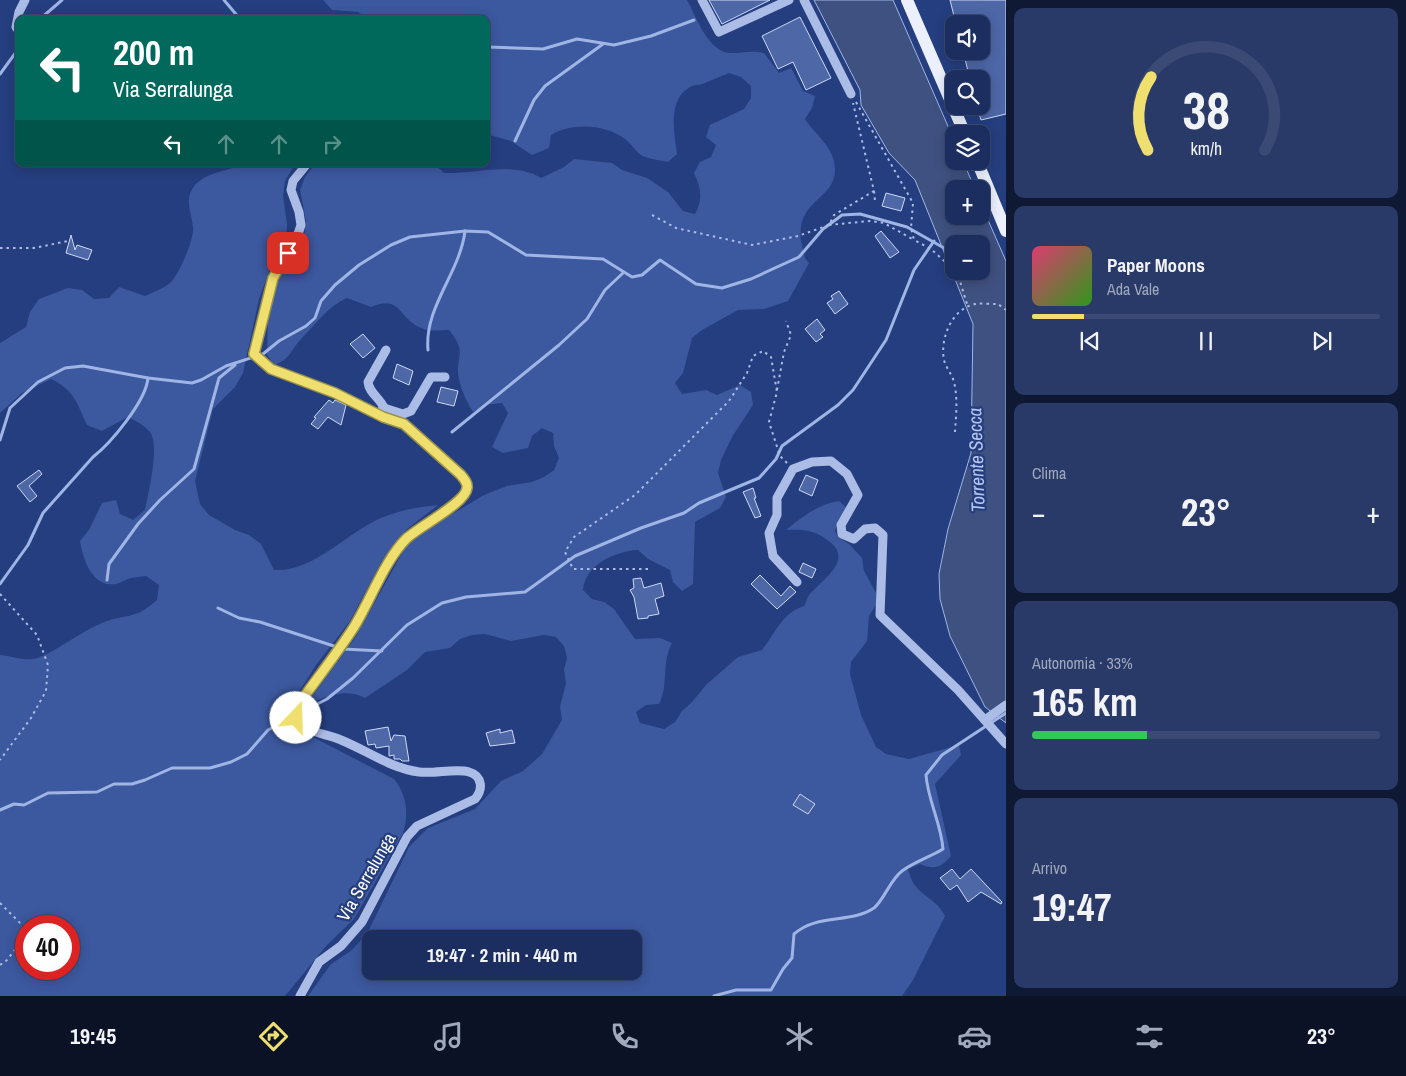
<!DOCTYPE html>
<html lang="it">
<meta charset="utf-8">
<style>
body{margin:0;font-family:"Archivo Narrow",sans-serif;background:#293a68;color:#f1f3f6;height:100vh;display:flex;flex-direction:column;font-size:19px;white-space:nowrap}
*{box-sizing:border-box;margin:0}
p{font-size:16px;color:#a0a8bd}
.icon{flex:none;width:28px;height:28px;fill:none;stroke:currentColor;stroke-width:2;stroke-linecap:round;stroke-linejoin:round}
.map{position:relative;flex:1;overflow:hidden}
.side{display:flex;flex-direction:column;gap:8px;padding:8px;background:#0f1934;width:400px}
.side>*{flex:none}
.top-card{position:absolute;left:15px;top:15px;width:475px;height:152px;border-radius:10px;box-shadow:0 2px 12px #0003,0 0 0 1px #3a4a74;background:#00695c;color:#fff;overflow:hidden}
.buttons{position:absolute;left:945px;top:15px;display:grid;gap:10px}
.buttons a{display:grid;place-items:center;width:45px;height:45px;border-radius:10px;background:#1c2e5f;box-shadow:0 2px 12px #0003,0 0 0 1px #3a4a74;font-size:25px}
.speed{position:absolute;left:15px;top:915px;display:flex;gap:10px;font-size:25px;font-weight:700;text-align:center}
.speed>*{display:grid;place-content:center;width:65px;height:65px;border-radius:50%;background:#1c2e5f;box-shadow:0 2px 12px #0003,0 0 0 1px #3a4a74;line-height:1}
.speed .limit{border:8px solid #d22;background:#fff;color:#111}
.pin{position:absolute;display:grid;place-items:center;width:42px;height:42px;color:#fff;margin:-21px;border-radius:10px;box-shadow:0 2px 8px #0006}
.me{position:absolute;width:55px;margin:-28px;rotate:21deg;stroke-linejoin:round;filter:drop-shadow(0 0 4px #0008)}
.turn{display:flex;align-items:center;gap:18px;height:105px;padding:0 15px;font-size:22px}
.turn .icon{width:65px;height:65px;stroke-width:2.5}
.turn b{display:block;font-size:35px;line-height:42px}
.lanes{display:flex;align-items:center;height:48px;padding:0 15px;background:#0003;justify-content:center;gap:25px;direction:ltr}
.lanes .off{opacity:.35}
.big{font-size:38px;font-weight:700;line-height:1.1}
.side .card{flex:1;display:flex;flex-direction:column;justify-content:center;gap:8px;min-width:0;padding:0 18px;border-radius:10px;background:#293a68}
.side .dial{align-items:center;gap:0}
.dial svg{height:130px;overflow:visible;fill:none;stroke:#3a4a74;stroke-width:7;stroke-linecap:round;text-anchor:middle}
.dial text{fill:#f1f3f6;stroke:none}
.song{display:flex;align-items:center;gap:15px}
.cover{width:60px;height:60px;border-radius:8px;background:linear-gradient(135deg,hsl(340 70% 55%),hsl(110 70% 35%))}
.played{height:5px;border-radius:2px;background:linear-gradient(90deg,#efdf6f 15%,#3a4a74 15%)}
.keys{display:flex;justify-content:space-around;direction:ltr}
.heat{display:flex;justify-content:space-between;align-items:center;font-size:28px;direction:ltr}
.charge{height:8px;border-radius:4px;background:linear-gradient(90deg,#34c759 33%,#3a4a74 0)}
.trip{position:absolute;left:362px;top:930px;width:280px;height:50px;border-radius:10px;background:#1c2e5f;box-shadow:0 2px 12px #0003,0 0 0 1px #3a4a74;font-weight:700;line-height:50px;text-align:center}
.tab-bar{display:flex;height:80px;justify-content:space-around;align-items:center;background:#0b1226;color:#a0a8bd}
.tab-bar .icon{width:35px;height:35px}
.tab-bar .selected{color:#efdf6f}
.tab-bar b{font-size:22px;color:#f1f3f6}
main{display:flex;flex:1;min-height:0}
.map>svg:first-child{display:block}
.green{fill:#3c589e;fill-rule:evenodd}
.water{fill:#3f5181;stroke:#9fb5e6;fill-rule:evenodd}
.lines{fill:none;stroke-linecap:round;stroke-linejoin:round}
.stream{stroke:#9fb5e6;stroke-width:3}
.building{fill:#4d67a7;stroke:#ced9f5}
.path{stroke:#abbce6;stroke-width:2;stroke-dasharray:2.5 4;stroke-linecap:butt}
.minor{stroke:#abbce6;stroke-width:9}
.major{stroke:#ecf0fd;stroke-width:12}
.route-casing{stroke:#9b9148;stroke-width:12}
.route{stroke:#efdf6f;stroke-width:9}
.labels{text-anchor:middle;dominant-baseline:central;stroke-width:4.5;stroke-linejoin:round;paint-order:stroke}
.street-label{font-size:18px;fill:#fff;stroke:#253e7f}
.water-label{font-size:19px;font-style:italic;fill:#b6c7ed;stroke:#253e7f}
</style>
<main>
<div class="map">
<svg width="1006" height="996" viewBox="0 0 1006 996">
<rect width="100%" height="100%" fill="#253e7f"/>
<!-- green -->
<g class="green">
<path d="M323,0h364c9,16 21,52 43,53 12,0 22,-3 34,0l15,20 12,-5 12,23 12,5 -3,12 -7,11c10,16 30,28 30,51 0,31 -43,30 -33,76 2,7 2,13 7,17l-21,38 -24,8 -26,1 -36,20 -10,8 -9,35 -8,10 7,11 24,-4 11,5 23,-10 11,7 2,13 -21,32 -11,23 -3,13 8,24 -6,11 -25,14 -2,62 -11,7 -9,-9 -3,-12 -22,-11 -10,-9c-23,1 -53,15 -55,40l9,9 12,3 10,7 21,30 25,-1 12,5c-11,20 -3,42 -13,61l-13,1 -10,7 4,11 24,6 11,-7 7,-11 9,-8 16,-19 31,-27 24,-7c14,-18 20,-37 42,-44 2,-3 3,-8 5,-11 11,-14 45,-34 21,-53 -14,-12 -27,-13 -44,-12 17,-14 31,-25 53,-29l9,8 -9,10 -4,12 4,7 10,6 13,14 2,13 12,22v12l-7,11 -2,25 -16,21 -1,12 11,41 15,32 10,7 23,5 50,-14 2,10 -26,29 16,72c-10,12 -17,14 -31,8l-12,5c7,29 25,24 37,47l-32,64 -11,16h-594l23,-32 21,-14 16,-18 41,-85 19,-19 47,-19 26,-28 22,-10 19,-17 20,-34 -2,-13 6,-24 -2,-13 3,-12 -3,-12 -8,-9 -12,-2 -33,6 -26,-7 -13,1 -12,4 -10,9 -25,4 -18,18 -42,28c-21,-11 -40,-1 -60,8l50,-68 51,-92 28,-21 50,-30 23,-9 25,-4 12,-5 10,-7 5,-12 -5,-12 -1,-13 -11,-5 -10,8 -4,12 -25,5 -11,-6 16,-34 -6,-10 -18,2 -11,7c-6,-10 -12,-22 -14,-33 -5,-23 10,-24 -10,-49 -9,0 -20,2 -28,-2 -23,-10 -20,-34 -50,-21l-24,-9c-19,8 -31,26 -46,41 -11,12 -10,19 -26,26l-8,-10 1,-38 10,-36 26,-44 2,-16 -6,-31 5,-13 10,-13h119l10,9c30,1 70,-12 97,5l23,-11 10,-8 38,4 10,7 25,8 21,14 15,19 12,3c8,-15 6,-26 -1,-41l6,-11 11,-5 5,-12 -10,-8 4,-12 34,-16 7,-11v-12l-10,-9 -12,-4c-8,3 -14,6 -22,9 -4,3 -10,2 -15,4 -25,12 -18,46 -15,68l-9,8c-8,-2 -21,-3 -27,-7 -6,-4 -10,-12 -16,-16 -19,-15 -54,-17 -74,-4l-2,13 -17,7 -21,-14 -25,-7v-115h-116l-12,-7 -26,-2zM371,939h263v32h-263z"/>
<path d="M244,164h51l-10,17 -2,15 4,28 -1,15 -15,27 -12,33 -16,74 -8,14 -22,22 -18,72 5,23 9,11 26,15 14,5 12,9 13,26c40,2 72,-37 107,-52 19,-8 37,-11 57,-13l-31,24 -25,32 -32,60 -34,44 -26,41v14l11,11 93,48c13,16 15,35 9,54l-49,86 -27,26 -42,51h-285v-341c13,1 25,7 38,3 22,-9 42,-26 64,-35 24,-10 32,-2 55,-23l2,-15 -13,-9c-5,1 -11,1 -15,2 -5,1 -10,5 -15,6 -24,4 -33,-25 -36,-43l9,-11 13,-27 14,-3 4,14 13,6 12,-10c3,-16 15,-64 5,-78 -6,-7 -14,-11 -22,-15l-26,14 -15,-6c-10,-22 -13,-35 -36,-46l-29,14 -22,20v-70l26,-16 4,-15 9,-13 29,-11 14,2 12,9 15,-1 10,-11 26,9c8,-4 17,-7 24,-12 9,-7 25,-44 24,-56 -1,-16 -10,-28 2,-43 12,-13 33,-14 49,-21zM26,926h43v43h-43z"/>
</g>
<!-- water -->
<path class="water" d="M814,0h79l61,140v21h9l12,28h-21v27h27v-12l25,57v462l-21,-16 -35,-71 -10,-37 -1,-25 9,-45 23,-76 2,-129 -58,-144 -26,-27 -28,-48 -1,-15zM954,244h27v27h-27z"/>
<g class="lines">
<!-- stream -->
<g class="stream">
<path d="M224,0l16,19"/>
<path d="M40,19l22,-19"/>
<path d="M486,47l57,2 34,-10 37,6 37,-9 43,-16"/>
<path d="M0,74l19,-26"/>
<path d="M515,141l19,-41 11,-14 58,-42"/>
<path d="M428,350c-4,-43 32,-77 37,-119"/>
<path d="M452,432l107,-87 28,-26 18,-29 18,-17"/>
<path d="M0,440l10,-32 28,-26 27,-14 18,-2 65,12 44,5 9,-3 25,-14 37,-12 16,-13 27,-15 9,-8 6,-17 14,-16 24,-20 32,-20 19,-8 55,-6 23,1 38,23 77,4 29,18 10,-2 18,-15 36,24 26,4 29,-9 48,-22 24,-28 11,-8 8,-6 18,-1 47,13 37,21"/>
<path d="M107,580l2,-16 29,-40 22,-24 34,-31 25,-91 16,-13"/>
<path d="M0,584l28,-39 15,-32 50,-56c18,-14 53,-56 55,-79"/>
<path d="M218,608l21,10 21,4 83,27 39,2"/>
<path d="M0,810l14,-6 10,1 24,-12 49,-1 17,-8h18l13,-4 27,-12h38l21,-6 16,-8 21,-24 59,-31 26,-21 54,-53 35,-22 24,-6 59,-5 50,-36 66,-28 43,-15 15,-10 60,-25 17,-19 6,-13 56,-41 15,-15 33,-50 28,-70 20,-29"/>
<path d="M714,996l22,-6h35l12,-21 9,-11 2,-24c24,-21 56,-10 80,-26 10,-8 16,-28 28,-37 12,-9 28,-14 41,-22 -2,-26 -15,-48 -17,-74l16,-20 64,-42"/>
</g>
</g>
<!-- building -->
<g class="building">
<path d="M709,0h61l-48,24z"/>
<path d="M950,0h56v114l-25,6 -4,-14h4v-27h-11l-7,-28h18v-27h-25z"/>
<path d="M800,17l31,61 -25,12 -13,-28 -15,7 -16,-33z"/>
<path d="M886,193l19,5 -4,13 -19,-5z"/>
<path d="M881,231l18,21 -9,6 -15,-22z"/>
<path d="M71,235l4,15 2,-5 15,5 -4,10 -22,-7z"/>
<path d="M839,291l9,13 -13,10 -8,-11 6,-4 -2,-3z"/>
<path d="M817,319l8,11 -5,4 3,3 -7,5 -11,-13z"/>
<path d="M363,334l12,14 -12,10 -13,-14z"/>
<path d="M397,364l16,7 -4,14 -16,-7z"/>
<path d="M441,387l17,4 -4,15 -17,-4z"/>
<path d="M329,400l4,3 2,-3 11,5 -5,20 -13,-8 -10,12 -7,-5 5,-6 -2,-1z"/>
<path d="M39,470l3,4 -13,12 8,10 -7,6 -13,-16z"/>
<path d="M806,475l12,5 -6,16 -13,-6z"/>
<path d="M753,488l3,10h-2l7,18 -6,2 -12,-26z"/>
<path d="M803,563l13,6 -4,9 -13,-6z"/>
<path d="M760,575l21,21 9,-10 6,6 -19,17 -26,-25z"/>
<path d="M641,578l3,10 17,-5 3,13 -9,3 4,15 -11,2v2l-10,1 -4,-22 -4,-7 4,-2 -1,-9z"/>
<path d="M388,727l3,14 3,-6 11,1 4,25h-7l-2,-2h-6v-4l-5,1v-10l-13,2 -1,-4 -7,1 -3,-14z"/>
<path d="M500,729v4l12,-3 3,13 -25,3 -4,-13z"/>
<path d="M800,794l15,10 -7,10 -15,-9z"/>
<path d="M952,869l8,10 11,-10 31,33 -1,2 -20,-12 -13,10 -11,-17 -7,5 -10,-12z"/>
</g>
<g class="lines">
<!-- path -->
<g class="path">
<path d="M856,102l57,101 -2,25 3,12 17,9 23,21"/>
<path d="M874,191l1,10"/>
<path d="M652,215l24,13 76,17 46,-9 31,-11 5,-10 40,-24 -21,-88"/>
<path d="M829,225l41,-4 14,2 30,17"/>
<path d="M0,248h34l34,-7"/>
<path d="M955,271l3,4 10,32"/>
<path d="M777,390l7,-38 7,-17 -5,-14"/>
<path d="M955,432c1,-16 3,-34 -1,-50 -2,-8 -8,-14 -10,-22 -4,-21 7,-51 31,-56 7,-1 16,0 23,0l8,6"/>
<path d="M648,569h-75l-8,-17 9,-15 61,-42 94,-94 18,-28 6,-17 10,-5 8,6 6,35 -8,30 11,34 7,7"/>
<path d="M0,594l37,41 11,30 -2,26 -15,27 -31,42"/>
<path d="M0,903l22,22 2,13 -17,22 -7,5"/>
</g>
<!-- minor -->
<g class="minor">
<path d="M702,0l17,32 70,-32"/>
<path d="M804,0l47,94"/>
<path d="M19,31l-3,-4 3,-15 6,-12"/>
<path d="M384,408l19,6 8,-3 20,-34h14"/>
<path d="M380,412l4,-4c-4,-10 -15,-15 -16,-26l18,-32"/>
<path d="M797,582l-24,-26 -4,-23 8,-18v-17l16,-29 19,-7 19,-1 16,13 11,21 -17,30 1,9 12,5 11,-10 10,-1 8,7 -3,80 78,75 48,54"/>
<path d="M985,720l21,-15"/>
<path d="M300,996l19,-34 22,-16 21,-24 45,-85 10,-11 58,-27c8,-9 8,-23 -6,-27 -12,-4 -35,2 -50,0 -29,-4 -51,-21 -78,-32 -11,-5 -30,-7 -39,-15 -6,-4 -6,-10 -6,-17 19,-27 41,-53 58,-81 16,-26 31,-67 52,-88 12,-12 60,-36 61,-51 1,-5 -3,-9 -6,-13l-57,-51 -21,-7 -48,-24 -64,-24 -17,-15 19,-76 23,-38 5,-15 -2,-13 -8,-22 2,-9 14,-17"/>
</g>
<!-- major -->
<g class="major">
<path d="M907,0l58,134"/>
<path d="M977,161l29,70"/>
</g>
</g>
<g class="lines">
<defs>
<path id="route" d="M288,253l-15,25 -19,76 17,15 64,24 48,24 21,7 57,51c3,4 7,8 6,13 -1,15 -49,39 -61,51 -21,21 -36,62 -52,88 -18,28 -39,54 -58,81v10"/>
</defs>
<!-- route casing -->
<use href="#route" class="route-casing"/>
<!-- route -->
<use href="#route" class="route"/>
</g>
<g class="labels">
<!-- street labels -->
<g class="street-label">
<text transform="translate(366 877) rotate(-60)">Via Serralunga</text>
</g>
<!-- water labels -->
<g class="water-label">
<text transform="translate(976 460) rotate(-92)">Torrente Secca</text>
</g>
</g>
</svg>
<div class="buttons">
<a><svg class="icon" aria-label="sound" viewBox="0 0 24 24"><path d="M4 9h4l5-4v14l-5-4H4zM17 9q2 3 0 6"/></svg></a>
<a><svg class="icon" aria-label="search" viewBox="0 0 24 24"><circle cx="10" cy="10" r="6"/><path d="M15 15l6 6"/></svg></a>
<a><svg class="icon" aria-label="layers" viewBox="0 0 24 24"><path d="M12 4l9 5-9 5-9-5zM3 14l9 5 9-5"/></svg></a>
<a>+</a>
<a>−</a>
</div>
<div class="speed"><div class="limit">40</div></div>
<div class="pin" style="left:288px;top:253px;background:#d93025"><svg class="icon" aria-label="arrive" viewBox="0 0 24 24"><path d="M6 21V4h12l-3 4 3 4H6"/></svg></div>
<svg class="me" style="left:296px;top:718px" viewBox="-20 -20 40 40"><circle r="19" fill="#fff"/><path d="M0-13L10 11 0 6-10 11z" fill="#efdf6f"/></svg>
<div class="trip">19:47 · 2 min · 440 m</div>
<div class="top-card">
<div class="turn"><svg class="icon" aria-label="left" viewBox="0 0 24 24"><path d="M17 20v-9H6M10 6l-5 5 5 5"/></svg><div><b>200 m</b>Via Serralunga</div></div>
<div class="lanes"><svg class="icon" aria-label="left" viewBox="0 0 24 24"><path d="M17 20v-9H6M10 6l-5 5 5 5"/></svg><svg class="icon off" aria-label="ahead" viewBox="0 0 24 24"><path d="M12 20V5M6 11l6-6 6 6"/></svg><svg class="icon off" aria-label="ahead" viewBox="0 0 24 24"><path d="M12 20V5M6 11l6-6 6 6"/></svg><svg class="icon off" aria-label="right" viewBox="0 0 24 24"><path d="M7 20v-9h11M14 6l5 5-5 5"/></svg></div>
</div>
</div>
<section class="side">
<div class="card dial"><svg viewBox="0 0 100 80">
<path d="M14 69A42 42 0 1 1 86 69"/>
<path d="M14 69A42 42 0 0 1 16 24" stroke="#efdf6f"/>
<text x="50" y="56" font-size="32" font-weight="700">38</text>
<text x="50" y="72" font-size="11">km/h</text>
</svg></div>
<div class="card">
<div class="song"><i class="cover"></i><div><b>Paper Moons</b><p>Ada Vale</p></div></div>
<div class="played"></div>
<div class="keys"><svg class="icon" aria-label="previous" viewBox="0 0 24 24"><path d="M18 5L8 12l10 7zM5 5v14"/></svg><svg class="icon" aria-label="pause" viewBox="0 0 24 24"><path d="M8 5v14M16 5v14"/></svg><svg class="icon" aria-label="next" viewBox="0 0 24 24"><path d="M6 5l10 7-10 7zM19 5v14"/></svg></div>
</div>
<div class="card"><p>Clima</p>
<div class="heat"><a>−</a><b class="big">23°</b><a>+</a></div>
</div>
<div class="card"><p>Autonomia · 33%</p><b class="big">165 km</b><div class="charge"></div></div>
<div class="card"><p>Arrivo</p><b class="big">19:47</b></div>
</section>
</main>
<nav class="tab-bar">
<b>19:45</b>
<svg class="icon selected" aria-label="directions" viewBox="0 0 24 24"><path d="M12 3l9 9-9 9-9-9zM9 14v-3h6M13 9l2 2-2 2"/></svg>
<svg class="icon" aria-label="music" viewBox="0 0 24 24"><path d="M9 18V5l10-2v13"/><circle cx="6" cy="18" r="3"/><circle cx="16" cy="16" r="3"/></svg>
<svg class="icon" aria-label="phone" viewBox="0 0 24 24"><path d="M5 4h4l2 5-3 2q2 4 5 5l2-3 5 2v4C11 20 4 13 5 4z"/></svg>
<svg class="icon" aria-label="climate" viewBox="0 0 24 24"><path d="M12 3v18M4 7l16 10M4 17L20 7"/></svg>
<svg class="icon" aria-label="car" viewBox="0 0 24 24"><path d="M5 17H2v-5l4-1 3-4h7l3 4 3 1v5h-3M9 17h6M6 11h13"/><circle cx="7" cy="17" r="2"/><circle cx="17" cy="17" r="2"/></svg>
<svg class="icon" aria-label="filters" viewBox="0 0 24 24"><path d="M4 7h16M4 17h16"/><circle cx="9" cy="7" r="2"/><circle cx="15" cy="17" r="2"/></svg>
<b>23°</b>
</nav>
